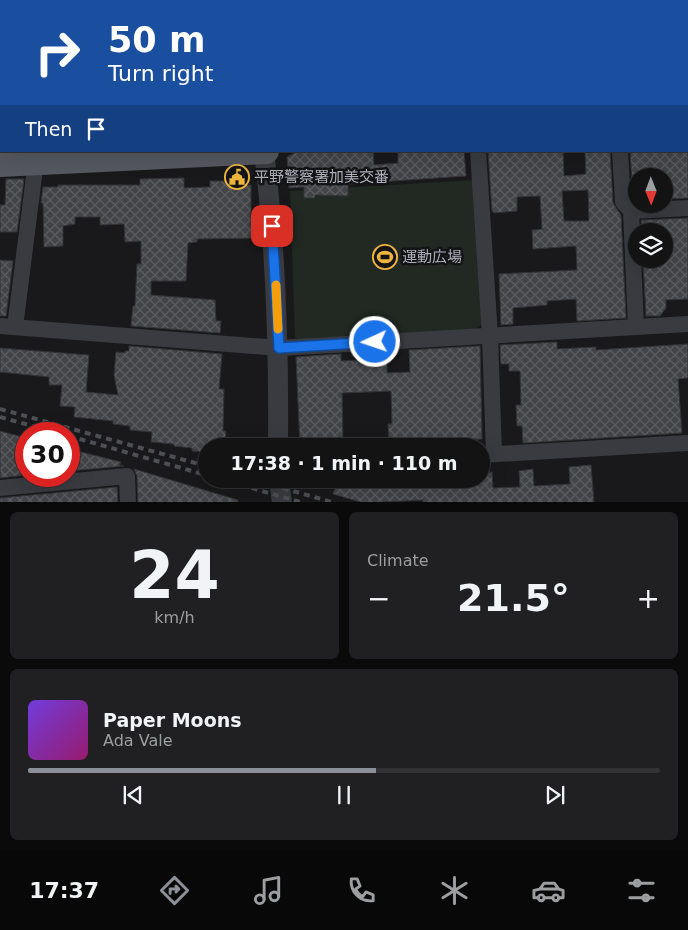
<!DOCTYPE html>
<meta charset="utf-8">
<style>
body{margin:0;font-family:"DejaVu Sans","Noto Sans JP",sans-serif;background:#202022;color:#f1f3f6;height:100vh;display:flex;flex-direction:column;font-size:19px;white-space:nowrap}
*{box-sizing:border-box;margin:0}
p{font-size:16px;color:#9d9ea0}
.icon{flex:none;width:28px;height:28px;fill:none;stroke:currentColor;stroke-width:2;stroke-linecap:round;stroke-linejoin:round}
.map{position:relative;height:502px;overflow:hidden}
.sheet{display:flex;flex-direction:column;gap:10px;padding:10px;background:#0a0a0b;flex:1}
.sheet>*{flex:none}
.guide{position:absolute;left:0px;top:0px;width:689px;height:152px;box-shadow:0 5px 20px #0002,0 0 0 1px #323234;background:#1a4fa0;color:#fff;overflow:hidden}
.needle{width:32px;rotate:179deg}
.buttons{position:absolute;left:628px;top:168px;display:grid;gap:10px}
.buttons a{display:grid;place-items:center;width:45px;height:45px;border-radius:50%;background:#131314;box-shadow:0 5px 20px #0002,0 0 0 1px #323234;font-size:25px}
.speed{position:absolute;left:15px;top:422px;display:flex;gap:10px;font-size:25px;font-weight:700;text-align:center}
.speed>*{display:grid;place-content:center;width:65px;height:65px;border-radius:50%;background:#131314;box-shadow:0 5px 20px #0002,0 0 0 1px #323234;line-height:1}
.speed .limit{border:8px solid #d22;background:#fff;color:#111}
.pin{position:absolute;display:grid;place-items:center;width:42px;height:42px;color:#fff;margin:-21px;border-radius:10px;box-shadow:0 2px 8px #0006}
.me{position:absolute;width:55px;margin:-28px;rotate:267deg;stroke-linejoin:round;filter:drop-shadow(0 0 4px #0008)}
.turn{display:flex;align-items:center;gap:18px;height:105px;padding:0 25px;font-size:22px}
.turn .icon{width:65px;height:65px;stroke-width:2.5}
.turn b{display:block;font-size:35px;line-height:42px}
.then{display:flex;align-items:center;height:48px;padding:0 25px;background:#0003;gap:10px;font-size:19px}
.big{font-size:38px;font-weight:700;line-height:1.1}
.sheet .widget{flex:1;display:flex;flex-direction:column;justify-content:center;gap:8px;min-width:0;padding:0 18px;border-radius:8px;background:#202022}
.sheet .dial{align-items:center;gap:0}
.dial b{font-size:65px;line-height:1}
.song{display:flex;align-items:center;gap:15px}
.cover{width:60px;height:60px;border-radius:8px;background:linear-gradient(135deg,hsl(260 70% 55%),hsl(320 70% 35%))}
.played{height:5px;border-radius:2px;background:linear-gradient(90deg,#8c9099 55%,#323234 55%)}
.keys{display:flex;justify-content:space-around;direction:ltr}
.heat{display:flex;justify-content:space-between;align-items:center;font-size:28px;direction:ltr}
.sheet .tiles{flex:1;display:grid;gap:10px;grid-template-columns:1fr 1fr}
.widget:last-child{grid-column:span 2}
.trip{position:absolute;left:198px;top:438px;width:292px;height:50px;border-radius:25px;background:#131314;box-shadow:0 5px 20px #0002,0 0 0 1px #323234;font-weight:700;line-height:50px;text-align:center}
.tab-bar{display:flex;height:80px;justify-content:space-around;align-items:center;background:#080808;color:#9d9ea0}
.tab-bar .icon{width:35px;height:35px}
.tab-bar .selected{color:#8c9099}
.tab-bar b{font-size:22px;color:#f1f3f6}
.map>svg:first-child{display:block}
.park{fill:#212922}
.building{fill:url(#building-cross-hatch);stroke:#333337;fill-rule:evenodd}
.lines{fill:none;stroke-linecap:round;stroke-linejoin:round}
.minor{stroke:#3a3b40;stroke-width:16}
.tertiary{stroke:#3a3b40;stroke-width:20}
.primary{stroke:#56585f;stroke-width:26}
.rail{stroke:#4d4f55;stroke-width:4;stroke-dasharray:6 5;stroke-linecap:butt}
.route-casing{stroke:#114b97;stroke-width:12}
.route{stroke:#1a73e8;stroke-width:9}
.slow{stroke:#f59e0b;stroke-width:9}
.labels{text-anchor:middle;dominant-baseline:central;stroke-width:5;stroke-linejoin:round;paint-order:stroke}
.poi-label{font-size:15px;fill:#acb0bb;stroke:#141416;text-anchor:start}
</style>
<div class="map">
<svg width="688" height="503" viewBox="0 0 688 503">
<defs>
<pattern id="building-cross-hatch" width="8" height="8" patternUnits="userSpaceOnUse" patternTransform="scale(1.25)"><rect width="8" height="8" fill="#434448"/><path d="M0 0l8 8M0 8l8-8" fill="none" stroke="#5b5c60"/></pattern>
</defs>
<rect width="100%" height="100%" fill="#19191b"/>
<!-- park -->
<path class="park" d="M474,180l9,143 -9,7 -174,11 -5,-4 -5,-146z"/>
<!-- building -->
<g class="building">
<path d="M298,151h75l1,14 24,-2v-12h66l2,25 -118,8v12l-33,-1v3h-11v-11l-15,1 -2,-31z"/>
<path d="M488,151h75l1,25 22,-2 -1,-23h25l3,52 8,12 5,103 -49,3 -1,-22 -29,2v4l-34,3v16l-12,1 -2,-51 78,-4 -1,-24 -43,3 -1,-19 10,-1 -2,-33 -23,1v14l-23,2 -2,-2zM588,190l1,31h-25l-2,-30z"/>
<path d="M630,151h58v47l-24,1v-23h-28l-1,25 -2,-3z"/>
<path d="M230,170h13v15h8v40h6v13l-60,1v3l-9,1 -2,38h-35v14l64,5 1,21h5l-1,12 -89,-7 2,-20h2l2,-42h4v-23l-16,1 -1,-18 -24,1v-8h-25v7l-12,2v20l-19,1 -1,-44h-2l2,-16h15v-2h82v-6l44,-1v10l26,-1v-6h21z"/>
<path d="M6,179h18l-7,53h-17v-27h5z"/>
<path d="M688,218v81l-22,1v8l-6,8h-14l-3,-57h21v-28h-22l-1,-11z"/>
<path d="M0,260l13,1 -7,55h-6z"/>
<path d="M557,342v7l39,-2v3l92,-6v34l-10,1 4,54 -159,10 -1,-17h-5l-1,-21h5l-1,-34h-11v-7h-8l-1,-19z"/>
<path d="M129,346l93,8 -3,35h5l-1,42h3l-1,15h-19v6l-14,-1v-3l-18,-2v-2l-23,-2 1,-10 -22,-2v-4l-17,-2v-3l-39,-4 1,-10 -15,-1 2,-21h-13v-8l-49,-5v-24l89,7 -3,37 32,3 -4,-20 2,-23 9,1v-2h4z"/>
<path d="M480,346l2,93 -26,1v6h-67l-1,-22h4l-1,-33 -49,2 1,53h-43l-4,-89 45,-3v7l46,-2v14l23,-1 -1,-22z"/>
<path d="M0,431l26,7v37l-26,3z"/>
<path d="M69,449l52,13 -2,3 5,1 -55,5z"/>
<path d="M591,465l3,38h-171v-3l-59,3 -31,-9 5,-15h22l11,3 42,-3h68v-6l11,-1 1,16 27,-1 -1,-16 14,-2 1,17 36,-2 -1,-17z"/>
<path d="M134,469l104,31v3h-100l-1,-27z"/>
<path d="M117,487l1,16h-118v-5z"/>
</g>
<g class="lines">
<!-- minor -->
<g class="minor">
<path d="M36,0v1"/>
<path d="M465,0v1"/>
<path d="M478,151l12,185 4,118"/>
<path d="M620,151l3,51 8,9 5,116"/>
<path d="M631,211l57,-3"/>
<path d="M0,326l279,22 409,-24"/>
<path d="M15,327l22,-174"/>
<path d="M481,455l207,-12"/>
<path d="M0,488l127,-12 1,27"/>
</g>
<!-- tertiary -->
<g class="tertiary">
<path d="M244,0v1"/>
<path d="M264,151c12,99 15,196 14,295"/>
<path d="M279,479l3,24"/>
</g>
<!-- primary -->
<g class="primary">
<path d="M544,1l2,-1"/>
<path d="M0,164l266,-13"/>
</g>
<!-- rail -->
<g class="rail">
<path d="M0,409l206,57"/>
<path d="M0,417l61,17"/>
<path d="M69,436l137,39"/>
<path d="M220,479l84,24"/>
<path d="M251,479l84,24"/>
</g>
</g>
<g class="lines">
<defs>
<path id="route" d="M272,226l7,122 96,-6"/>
</defs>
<!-- route casing -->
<use href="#route" class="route-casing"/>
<!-- route -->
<use href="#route" class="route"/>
<!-- slow -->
<path class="slow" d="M276,285l2,44"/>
</g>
<!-- icons -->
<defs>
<symbol id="civic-ring" viewBox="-11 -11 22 22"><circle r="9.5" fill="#141416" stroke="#eeb43e" stroke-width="1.5"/><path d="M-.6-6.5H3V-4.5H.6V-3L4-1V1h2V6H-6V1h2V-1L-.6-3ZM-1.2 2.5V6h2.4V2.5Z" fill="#eeb43e"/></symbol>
<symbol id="stadium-ring" viewBox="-11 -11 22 22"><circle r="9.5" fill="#141416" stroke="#eeb43e" stroke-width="1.5"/><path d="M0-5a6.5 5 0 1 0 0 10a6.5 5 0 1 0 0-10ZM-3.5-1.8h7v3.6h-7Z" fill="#eeb43e"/></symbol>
</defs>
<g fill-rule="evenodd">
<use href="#civic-ring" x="223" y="163" width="28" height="28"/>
<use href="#stadium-ring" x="371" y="243" width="28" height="28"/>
</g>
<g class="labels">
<!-- poi labels -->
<g class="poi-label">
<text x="254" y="177">平野警察署加美交番</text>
<text x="402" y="257">運動広場</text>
</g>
</g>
</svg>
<div class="buttons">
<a><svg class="needle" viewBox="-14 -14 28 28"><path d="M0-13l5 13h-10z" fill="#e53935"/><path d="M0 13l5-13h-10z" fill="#9d9ea0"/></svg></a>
<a><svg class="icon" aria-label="layers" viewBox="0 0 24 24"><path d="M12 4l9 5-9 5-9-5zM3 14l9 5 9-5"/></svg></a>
</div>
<div class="speed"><div class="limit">30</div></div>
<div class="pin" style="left:272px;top:226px;background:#d93025"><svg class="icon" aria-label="arrive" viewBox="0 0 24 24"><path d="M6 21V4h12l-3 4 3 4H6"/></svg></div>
<svg class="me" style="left:375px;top:342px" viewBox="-20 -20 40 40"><circle r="17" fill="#1a73e8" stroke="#fff" stroke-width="3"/><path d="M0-11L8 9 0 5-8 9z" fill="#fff"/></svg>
<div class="trip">17:38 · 1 min · 110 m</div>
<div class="guide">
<div class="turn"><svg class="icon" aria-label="right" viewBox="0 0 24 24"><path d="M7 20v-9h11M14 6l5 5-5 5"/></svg><div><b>50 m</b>Turn right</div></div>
<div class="then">Then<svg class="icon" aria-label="arrive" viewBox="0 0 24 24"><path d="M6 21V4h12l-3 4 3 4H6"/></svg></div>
</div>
</div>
<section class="sheet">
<div class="tiles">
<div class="widget dial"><b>24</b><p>km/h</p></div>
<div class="widget"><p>Climate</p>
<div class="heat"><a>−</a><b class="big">21.5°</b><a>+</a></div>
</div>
<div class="widget">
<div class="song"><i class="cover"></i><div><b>Paper Moons</b><p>Ada Vale</p></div></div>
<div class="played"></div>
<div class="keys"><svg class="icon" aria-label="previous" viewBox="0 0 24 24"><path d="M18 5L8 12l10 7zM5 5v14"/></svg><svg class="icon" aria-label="pause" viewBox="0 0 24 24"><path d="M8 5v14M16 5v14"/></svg><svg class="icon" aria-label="next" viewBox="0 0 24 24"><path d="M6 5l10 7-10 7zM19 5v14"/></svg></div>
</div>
</div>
</section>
<nav class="tab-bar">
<b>17:37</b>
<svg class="icon selected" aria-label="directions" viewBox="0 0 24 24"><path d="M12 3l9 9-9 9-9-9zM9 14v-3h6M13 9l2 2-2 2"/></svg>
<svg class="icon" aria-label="music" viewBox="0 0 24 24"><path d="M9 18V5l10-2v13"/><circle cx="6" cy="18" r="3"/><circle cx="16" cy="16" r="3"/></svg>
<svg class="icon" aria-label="phone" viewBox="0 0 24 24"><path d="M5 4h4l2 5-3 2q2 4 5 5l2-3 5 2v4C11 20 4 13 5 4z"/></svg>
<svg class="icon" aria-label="climate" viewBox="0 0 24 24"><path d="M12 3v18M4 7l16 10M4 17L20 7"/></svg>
<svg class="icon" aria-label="car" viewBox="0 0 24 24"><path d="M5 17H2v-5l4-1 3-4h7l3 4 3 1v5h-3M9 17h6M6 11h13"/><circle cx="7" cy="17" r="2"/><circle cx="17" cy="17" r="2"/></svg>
<svg class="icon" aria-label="filters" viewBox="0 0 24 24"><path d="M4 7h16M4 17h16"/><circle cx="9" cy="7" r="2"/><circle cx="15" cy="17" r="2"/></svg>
</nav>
